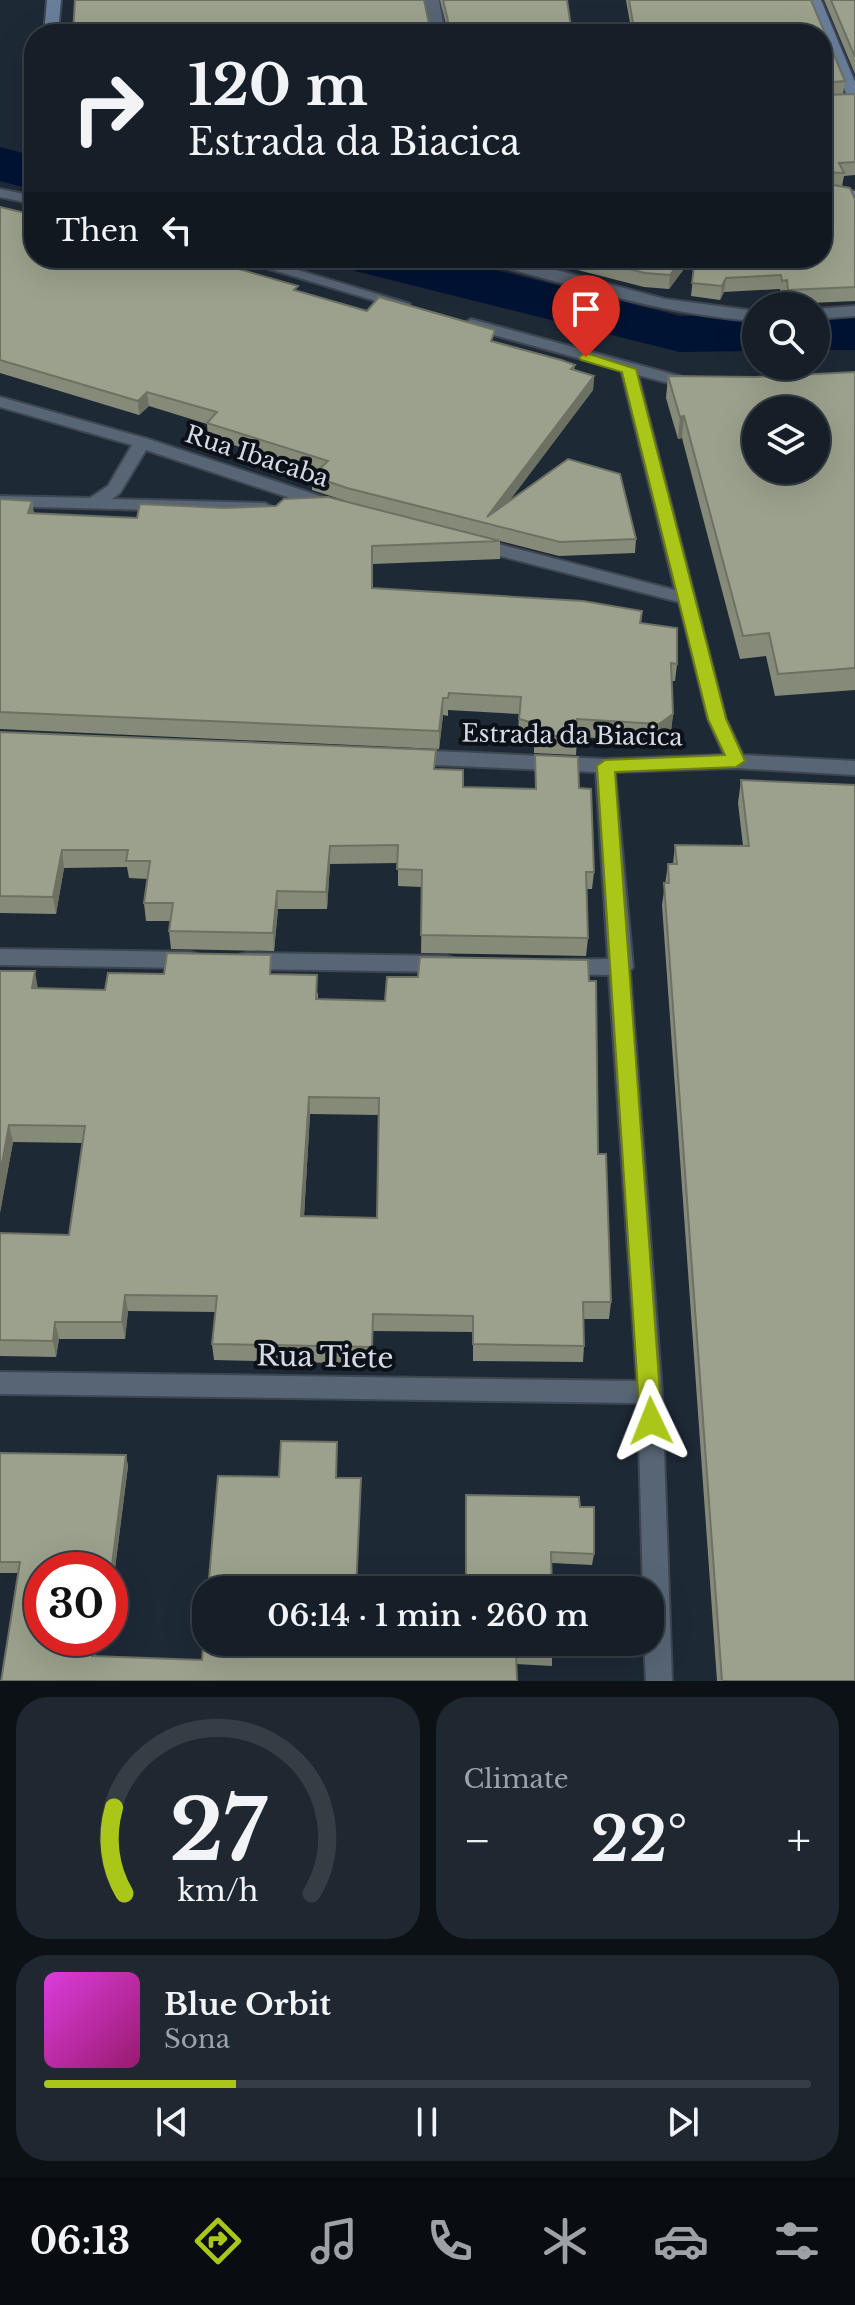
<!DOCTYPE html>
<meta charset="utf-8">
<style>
body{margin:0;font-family:"Libre Baskerville",serif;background:#1f2730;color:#f1f3f6;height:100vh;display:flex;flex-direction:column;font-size:30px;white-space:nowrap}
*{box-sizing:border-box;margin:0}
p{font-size:26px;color:#9ea2a8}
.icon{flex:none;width:44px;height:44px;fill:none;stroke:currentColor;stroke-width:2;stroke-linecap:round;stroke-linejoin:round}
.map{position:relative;height:1681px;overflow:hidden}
.sheet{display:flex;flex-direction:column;gap:16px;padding:16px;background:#0c1116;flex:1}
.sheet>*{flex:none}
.banner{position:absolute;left:24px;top:24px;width:808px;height:244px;border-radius:32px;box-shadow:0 8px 32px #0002,0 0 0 2px #353d45;background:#161f28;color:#f1f3f6;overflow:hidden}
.tools{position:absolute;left:742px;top:292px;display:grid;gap:16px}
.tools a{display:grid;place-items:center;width:88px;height:88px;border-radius:50%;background:#161f28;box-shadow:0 8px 32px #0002,0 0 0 2px #353d45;font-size:40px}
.speed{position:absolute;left:24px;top:1552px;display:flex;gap:16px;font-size:40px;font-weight:700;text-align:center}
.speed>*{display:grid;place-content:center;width:104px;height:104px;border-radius:50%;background:#161f28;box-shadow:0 8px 32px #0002,0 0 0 2px #353d45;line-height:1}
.speed .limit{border:12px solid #d22;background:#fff;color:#111}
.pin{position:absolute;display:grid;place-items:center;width:68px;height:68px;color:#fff;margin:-82px -34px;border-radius:50% 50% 50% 0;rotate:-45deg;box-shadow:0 0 8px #0007}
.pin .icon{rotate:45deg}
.me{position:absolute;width:88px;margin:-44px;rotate:358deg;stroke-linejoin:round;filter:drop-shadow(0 0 6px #0008)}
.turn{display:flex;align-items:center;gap:28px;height:168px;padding:0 32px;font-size:36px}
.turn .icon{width:104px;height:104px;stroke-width:2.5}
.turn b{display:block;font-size:56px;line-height:68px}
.then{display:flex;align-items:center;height:76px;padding:0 32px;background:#0003;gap:16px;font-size:30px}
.big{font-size:60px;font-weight:600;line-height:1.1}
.sheet .card{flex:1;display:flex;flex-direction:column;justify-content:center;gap:12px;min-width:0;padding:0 28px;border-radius:32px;background:#1f2730}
.sheet .dial{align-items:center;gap:0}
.dial svg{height:208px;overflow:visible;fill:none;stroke:#353d45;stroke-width:7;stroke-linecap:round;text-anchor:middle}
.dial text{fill:#f1f3f6;stroke:none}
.song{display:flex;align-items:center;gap:24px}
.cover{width:96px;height:96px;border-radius:12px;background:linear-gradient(135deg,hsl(300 70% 55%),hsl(320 70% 35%))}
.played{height:8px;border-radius:4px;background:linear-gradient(90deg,#aac719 25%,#353d45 25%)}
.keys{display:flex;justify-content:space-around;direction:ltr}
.heat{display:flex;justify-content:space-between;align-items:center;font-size:44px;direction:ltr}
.sheet .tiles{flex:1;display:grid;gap:16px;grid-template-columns:1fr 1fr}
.card:last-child{grid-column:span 2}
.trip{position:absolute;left:192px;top:1576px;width:472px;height:80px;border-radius:32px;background:#161f28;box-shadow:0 8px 32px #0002,0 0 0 2px #353d45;font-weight:600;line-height:80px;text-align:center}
.tab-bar{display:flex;height:128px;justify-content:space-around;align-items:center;background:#090c10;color:#9ea2a8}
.tab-bar .icon{width:56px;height:56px}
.tab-bar .on{color:#aac719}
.tab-bar b{font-size:36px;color:#f1f3f6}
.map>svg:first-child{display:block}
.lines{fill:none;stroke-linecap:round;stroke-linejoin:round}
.river{fill:#001333;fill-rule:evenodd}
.street-casing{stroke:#3d4652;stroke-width:4}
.secondary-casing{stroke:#3d4652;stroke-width:4}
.street{fill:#586575;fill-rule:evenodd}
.secondary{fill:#697e99;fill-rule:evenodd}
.wall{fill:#868a79;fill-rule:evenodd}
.shaded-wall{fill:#6d7163}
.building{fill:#9ca18d;stroke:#6d7163;stroke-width:2;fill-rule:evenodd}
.route{fill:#aac719;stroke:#6e8110;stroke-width:2}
.labels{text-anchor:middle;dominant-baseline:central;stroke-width:8;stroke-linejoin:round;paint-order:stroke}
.street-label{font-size:24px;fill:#d4dbe5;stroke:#0c1117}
.near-street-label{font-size:28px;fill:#d4dbe5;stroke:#0c1117}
</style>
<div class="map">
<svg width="855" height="1681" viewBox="0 0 855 1681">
<rect width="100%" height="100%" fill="#1e2936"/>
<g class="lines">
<!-- river -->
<g class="river">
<path d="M0,147l34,9v34l-34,-9z"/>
<path d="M346,258h102l232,58 76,-1v36l-76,1 -325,-81z"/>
<rect x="816" y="314" width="39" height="36"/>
</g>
<defs>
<g id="street">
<path d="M425,0h14l6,34h-14z"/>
<path d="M0,189l34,7v8l-34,-7z"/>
<path d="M233,258h25l152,46 -2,3h-12z"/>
<path d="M491,258h20l154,41 91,12v10c-85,-6 -165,-30 -246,-52z"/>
<path d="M855,306v10l-39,3v-10z"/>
<path d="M471,319l230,63v6l-6,2 -57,-15 88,344 17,36 112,6v14l-119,-7 -121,4 18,195 -3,4 32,421 10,289h-26l-2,-39h6v-52h-7l-5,-187 -638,-9v-22l637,9 -28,-406 -47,-1 -7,-2 -4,-6 4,-6 53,-1 -12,-187 -184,-8 -10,-7 10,-7 193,9 119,-4 -16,-36 -29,-117 -210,-54 -3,-4 9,-6 200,52 -54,-220 -156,-43 -2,-3z"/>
<path d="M0,397l148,42 190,63 3,4 -3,4h-12l-180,-60 -26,43 -8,6 153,4 9,5 -9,5 -265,-7v-10l90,2 18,-12 24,-41 -132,-38z"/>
<path d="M0,949l190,3 7,2 3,6 -3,6 -7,2 -190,-3z"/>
<path d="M246,953l200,3 7,2 4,6 -4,6 -7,2 -200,-3 -7,-2 -3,-6 3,-6z"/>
</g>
<g id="secondary">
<path d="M47,0h14l-3,34h-14z"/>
<path d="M807,0h14l34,82v20l-7,-4z"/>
<path d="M822,188l33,3v8l-33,-3z"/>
</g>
</defs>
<!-- street casing -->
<use href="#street" class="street-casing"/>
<!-- secondary casing -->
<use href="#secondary" class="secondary-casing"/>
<!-- street -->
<use href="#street" class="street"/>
<!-- secondary -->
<use href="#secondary" class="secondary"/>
</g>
<!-- wall -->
<g class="wall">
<path d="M440,0h127l5,34 -143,-10h17z"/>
<path d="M626,0h185l34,81 -2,13h12v81l-11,1 -2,10 13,13v102l-68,3 -1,-10h-5l-1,-5 -56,3 -4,8 -29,-4 4,-38h127v-224h-190z"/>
<path d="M824,0h31v74z"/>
<path d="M0,207l367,104 128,31 80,23 -1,5 20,6 -1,14 -84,111 127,38 -1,14 -76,3 -59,-15v18l-127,5 -1,24 270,23 -1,12 36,41 -2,17h-3l1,33 -2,17 -14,10 -80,-4 -1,18 -42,-2v-12l-16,-5 1,-22 -71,-4v6l-5,-1 -4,34 -439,-20v-230l32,2 2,13 103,4 87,-10 52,-2 67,-6 -31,-10v-14l5,-5 -109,-34 -1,-13 -58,-18 -10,9 -139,-42z"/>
<path d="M536,258h156l-23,31 -25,-2 -82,-21z"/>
<path d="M855,372v318l-80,6 -9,-40 -26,3 -58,-221 -4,1 -12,-41 2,-22 88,1z"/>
<path d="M0,732l436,37 27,18 72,2v-34l44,33 15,84 -2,17h-5l1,49 -2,18 -165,-3 1,-66 -24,-1v-23l-68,1 -3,45h-49l-4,42 -103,-2 -2,-18 2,-10h-25l-2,-18 4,-24 -19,-1 -2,-11 -63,1 -8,46 -56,-1z"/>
<path d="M741,780l114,901h-138l-55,-776 6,-41h5l2,-19 68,1 -5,-43z"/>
<path d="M0,971l38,17 67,2 167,-16 46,19v6l67,2 204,-20 9,173 13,148 -2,17h-26l1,27 -1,16 -110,-1v-29l-100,-1 -1,33 -158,-4 -2,-16 4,-32 -88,-1 -3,28h-66l-3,18 -56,-1v-123l69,2 14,-92 -70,-1 -13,70zM310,1114l69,1 -2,103 -73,-2z"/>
<path d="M0,1453l126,2 2,11 -14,110h-4v-6h-68l53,86 107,4 4,-46 346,41v11l-36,-2 -515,17 17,-108h-18z"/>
<path d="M580,1507l14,47 -2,11 -40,-2 -86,27z"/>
</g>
<!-- shaded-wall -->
<g class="shaded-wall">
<path d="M683,258h9l-23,31 1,-14z"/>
<path d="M726,278l-2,14 -4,8 2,-14z"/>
<path d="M594,376l-1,14 -101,134 -5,-7z"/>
<path d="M147,392l2,14 -10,9 -1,-14z"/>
<path d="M684,416l-2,22 -4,1 2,-22z"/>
<path d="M32,501l2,17 -6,-5z"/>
<path d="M443,698v17l-4,34v-18z"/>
<path d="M673,714l-2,17 -14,10 2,-17z"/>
<path d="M330,846v18l-3,45 -1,-17z"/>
<path d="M62,850l2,18 -8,46 -3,-17z"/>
<path d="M277,891l1,18 -4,42 -1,-18z"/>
<path d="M35,971l3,18 -6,-1z"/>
<path d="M309,1097l1,17 -7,119 -2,-17z"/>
<path d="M9,1125l4,17 -13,71v-39z"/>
<path d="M125,1295l3,16 -3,28 -3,-17z"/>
<path d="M55,1322l4,17 -3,18 -3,-16z"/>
<path d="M126,1455l2,11 -14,110 -2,-11z"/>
<path d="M94,1638h4l-4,29 -2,-11z"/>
</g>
<!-- building -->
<g class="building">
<path d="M75,0h349l5,24 16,1 3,-4 -5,-21h124l5,34h-499z"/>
<path d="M629,0h182l34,81 -23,2v-49h-187z"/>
<path d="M831,0h24v57z"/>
<path d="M855,94v68l-16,1 5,10 -22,-1v-77z"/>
<path d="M822,183l28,5 5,11v88l-67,3 -1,-10 -5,1 -1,-6 -55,3 -4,8 -30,-3 3,-25h127z"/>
<path d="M0,207l34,8v43h166l98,28 -4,4 73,21 12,-14 116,33 -4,11 70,19 14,5 -4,4 23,7 -107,141 81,-58 52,15 16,65 -76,3 -213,-54 -35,-12 16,-15 -121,-38 10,-11 -70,-20 -9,9 -138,-41z"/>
<path d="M584,258h99l-13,17 -25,-2z"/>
<path d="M855,372v296l-77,6 -9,-41 -26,3 -59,-220 -4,1 -12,-41 88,1zM756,410h60v60h-60z"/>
<path d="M328,497l172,44 -128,5v42l211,13 59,10 -2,12 37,5v36l-6,-1 2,51 -14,10 -82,-5v18l-42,-2 -1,-12 -15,-4 2,-22 -72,-4 -1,5h-5l-4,33 -439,-19v-213l32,2 -4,12 109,5 3,-14 84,4 52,-2 8,-7z"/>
<path d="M0,732l436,18 -2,19 29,1v17l73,2 -1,-34 43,2 1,31 12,1 3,83h-8l2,66 -167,-3 1,-65 -25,-1 1,-24 -68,1 -4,46 -49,-1 -4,42 -104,-2 4,-28h-29l6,-42h-24l2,-11h-66l-9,47 -53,-1z"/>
<path d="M741,780l114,5v896h-133l-58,-798h5l-1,-19h9l-2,-19 74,1z"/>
<path d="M167,953l104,2 -1,19 47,1 -1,24 69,2 2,-24h31l2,-20 168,3 1,21h7l2,173h8l5,148h-28l1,44 -111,-2v-28l-100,-2 -1,33 -160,-3 5,-48 -92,-1 -3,27h-67l-2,19 -53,-1v-107l69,2 16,-109 -76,-1 -9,49v-203h35l-3,17 73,2 3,-17 56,1zM309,1097l70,1 -2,120 -76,-2z"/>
<path d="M281,1441l56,1 -1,36h25l-5,111 35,1h-183l10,-114 61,1z"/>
<path d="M0,1453l126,2 -14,110h-8l-1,5h-61v68h52l-2,18 110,4 4,-46v28h346v13l-36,-1 1,27h-516l19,-119h-20z"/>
<path d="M466,1495l113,2 1,10h14v47l-43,-2 1,38h-86z"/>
</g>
<!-- route -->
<path class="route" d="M586,353l50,16 90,350 19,42 -9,6 -121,5 47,649 -3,7 -8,3 -8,-3 -3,-7 -43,-655 8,-6 120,-5 -17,-36 -86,-347 -41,-12 -2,-3z"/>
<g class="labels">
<!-- street labels -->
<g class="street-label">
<text transform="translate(257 456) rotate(18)">Rua Ibacaba</text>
<text transform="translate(572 735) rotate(1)">Estrada da Biacica</text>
</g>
<!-- near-street labels -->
<g class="near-street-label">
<text transform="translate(325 1357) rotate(1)">Rua Tiete</text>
</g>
</g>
</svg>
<div class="tools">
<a><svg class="icon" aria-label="search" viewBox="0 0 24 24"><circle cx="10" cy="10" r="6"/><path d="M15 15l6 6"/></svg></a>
<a><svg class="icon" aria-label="layers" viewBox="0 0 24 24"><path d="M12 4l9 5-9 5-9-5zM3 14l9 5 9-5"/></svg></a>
</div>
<div class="speed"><div class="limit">30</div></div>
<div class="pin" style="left:586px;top:357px;background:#d93025"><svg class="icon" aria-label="arrive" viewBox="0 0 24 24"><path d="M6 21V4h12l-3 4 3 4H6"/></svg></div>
<svg class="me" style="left:651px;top:1421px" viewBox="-20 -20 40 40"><path d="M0-17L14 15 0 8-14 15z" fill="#aac719" stroke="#fff" stroke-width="4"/></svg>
<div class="trip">06:14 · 1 min · 260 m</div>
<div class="banner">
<div class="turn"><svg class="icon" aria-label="right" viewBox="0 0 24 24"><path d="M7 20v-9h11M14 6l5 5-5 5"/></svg><div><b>120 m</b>Estrada da Biacica</div></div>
<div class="then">Then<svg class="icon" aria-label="left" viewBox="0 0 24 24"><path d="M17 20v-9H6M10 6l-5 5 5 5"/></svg></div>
</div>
</div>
<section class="sheet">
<div class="tiles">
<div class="card dial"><svg viewBox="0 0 100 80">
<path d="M14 69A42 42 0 1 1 86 69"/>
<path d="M14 69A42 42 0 0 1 10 36" stroke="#aac719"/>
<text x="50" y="56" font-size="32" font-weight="700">27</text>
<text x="50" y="72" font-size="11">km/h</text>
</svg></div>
<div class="card"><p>Climate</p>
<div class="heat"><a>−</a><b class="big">22°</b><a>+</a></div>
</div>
<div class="card">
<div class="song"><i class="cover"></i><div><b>Blue Orbit</b><p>Sona</p></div></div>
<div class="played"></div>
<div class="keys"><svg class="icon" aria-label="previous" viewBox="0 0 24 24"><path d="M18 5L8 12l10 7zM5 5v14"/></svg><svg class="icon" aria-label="pause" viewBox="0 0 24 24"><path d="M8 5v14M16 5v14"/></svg><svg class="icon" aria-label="next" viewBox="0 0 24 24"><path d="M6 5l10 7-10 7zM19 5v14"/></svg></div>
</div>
</div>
</section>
<nav class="tab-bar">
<b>06:13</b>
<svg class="icon on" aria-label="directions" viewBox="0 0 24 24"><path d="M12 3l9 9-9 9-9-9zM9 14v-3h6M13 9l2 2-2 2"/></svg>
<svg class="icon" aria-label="music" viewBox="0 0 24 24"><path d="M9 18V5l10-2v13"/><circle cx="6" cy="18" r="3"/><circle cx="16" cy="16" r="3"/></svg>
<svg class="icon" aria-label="phone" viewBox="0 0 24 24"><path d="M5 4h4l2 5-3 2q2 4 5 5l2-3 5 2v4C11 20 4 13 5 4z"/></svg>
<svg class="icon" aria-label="climate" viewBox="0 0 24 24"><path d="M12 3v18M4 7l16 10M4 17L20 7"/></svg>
<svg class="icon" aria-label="car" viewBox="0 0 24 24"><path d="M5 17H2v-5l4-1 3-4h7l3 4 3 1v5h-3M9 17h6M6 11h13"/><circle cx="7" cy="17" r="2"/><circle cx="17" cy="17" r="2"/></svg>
<svg class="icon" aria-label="filters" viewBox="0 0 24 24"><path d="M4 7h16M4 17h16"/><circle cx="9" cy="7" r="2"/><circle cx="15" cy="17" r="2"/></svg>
</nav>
